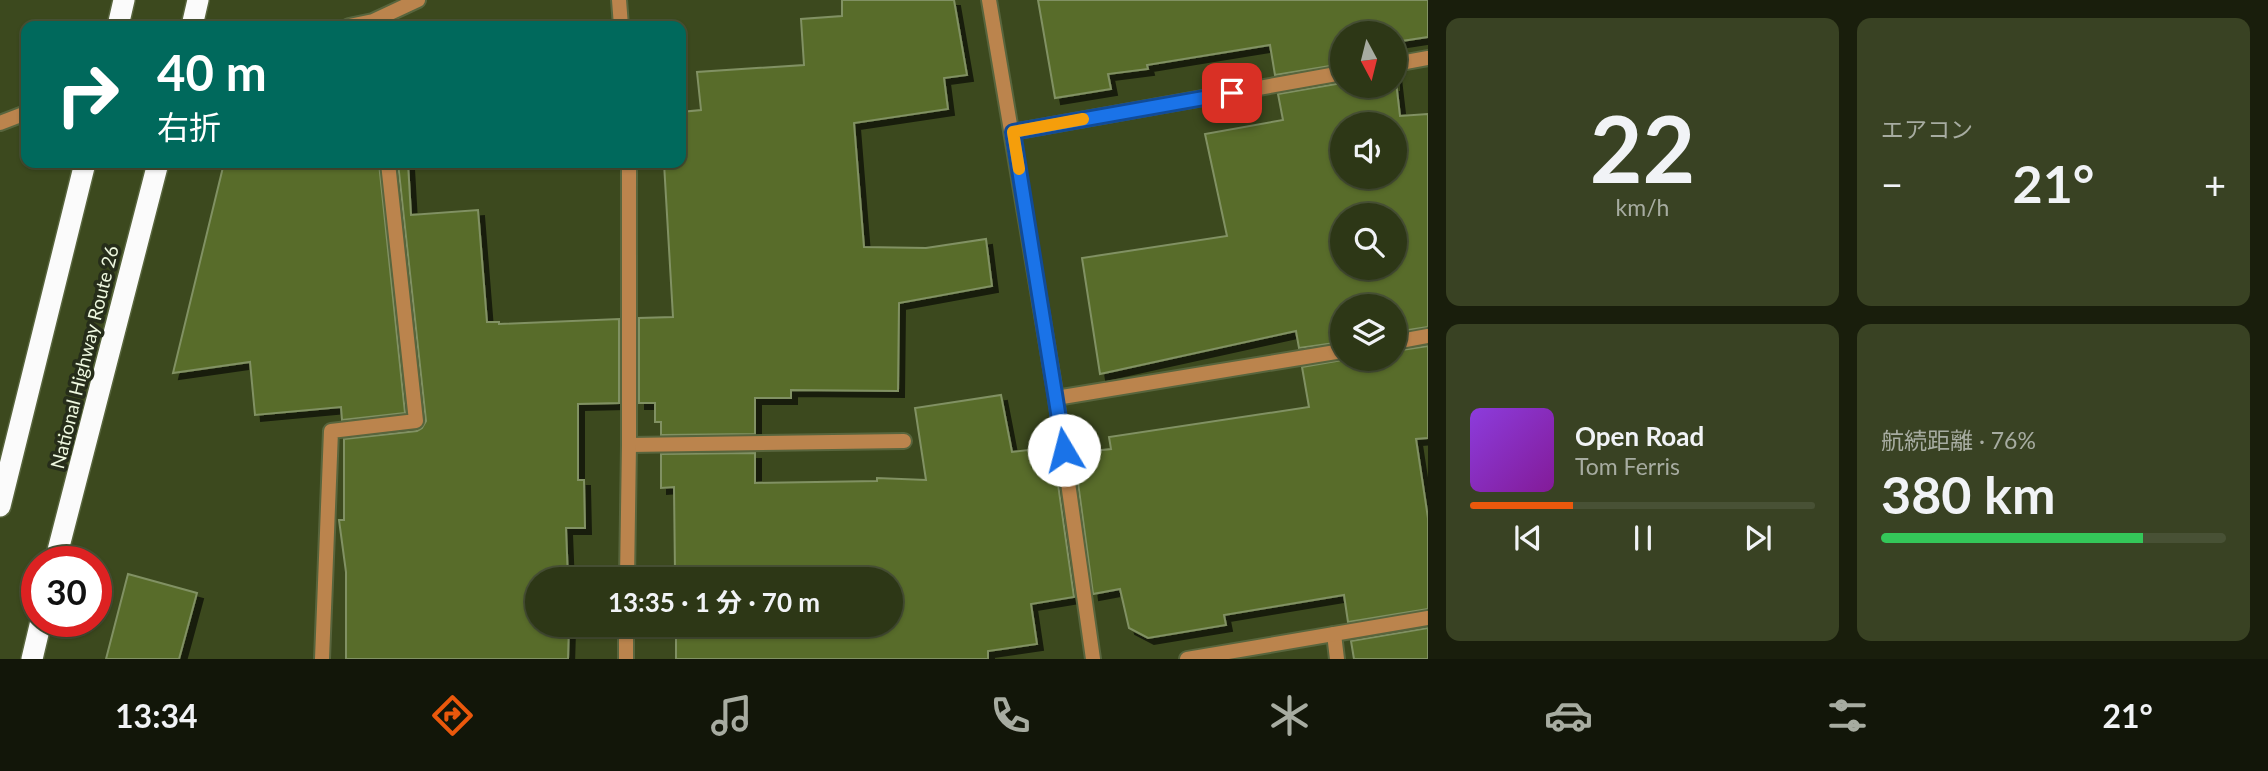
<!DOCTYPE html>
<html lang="ja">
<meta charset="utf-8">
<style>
body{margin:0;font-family:Lato,"Noto Sans JP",sans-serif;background:#394223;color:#f1f3f6;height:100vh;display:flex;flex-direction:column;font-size:26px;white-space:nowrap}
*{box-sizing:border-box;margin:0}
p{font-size:23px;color:#a7aca1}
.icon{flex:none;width:38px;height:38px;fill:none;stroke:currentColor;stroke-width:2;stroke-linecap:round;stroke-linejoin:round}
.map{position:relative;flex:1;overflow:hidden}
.sheet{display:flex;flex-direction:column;gap:18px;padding:18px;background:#191e0c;width:840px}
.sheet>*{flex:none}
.guide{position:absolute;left:21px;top:21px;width:665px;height:147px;border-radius:14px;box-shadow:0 2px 5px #0004,0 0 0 2px #485135;background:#00695c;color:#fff;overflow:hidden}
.needle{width:46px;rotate:173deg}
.controls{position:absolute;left:1330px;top:21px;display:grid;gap:14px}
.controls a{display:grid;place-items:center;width:77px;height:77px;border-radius:50%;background:#2d3716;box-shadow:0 2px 5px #0004,0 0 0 2px #485135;font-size:35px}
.speed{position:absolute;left:21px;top:546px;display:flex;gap:14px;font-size:35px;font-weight:700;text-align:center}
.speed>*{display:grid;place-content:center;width:91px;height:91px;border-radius:50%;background:#2d3716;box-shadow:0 2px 5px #0004,0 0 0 2px #485135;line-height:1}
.speed .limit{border:10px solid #d22;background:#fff;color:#111}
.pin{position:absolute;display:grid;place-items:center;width:60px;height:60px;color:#fff;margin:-30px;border-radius:14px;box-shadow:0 4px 10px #0006}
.me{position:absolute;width:77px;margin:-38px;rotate:352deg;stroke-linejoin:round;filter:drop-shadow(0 0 5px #0008)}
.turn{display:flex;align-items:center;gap:24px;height:147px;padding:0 21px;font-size:32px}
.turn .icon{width:91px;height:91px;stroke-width:2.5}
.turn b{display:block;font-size:49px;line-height:60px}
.big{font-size:52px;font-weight:700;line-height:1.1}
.sheet .card{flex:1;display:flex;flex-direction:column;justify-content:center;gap:10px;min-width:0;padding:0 24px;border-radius:14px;background:#394223}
.sheet .dial{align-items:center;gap:0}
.dial b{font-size:91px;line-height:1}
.song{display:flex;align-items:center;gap:21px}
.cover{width:84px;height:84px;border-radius:10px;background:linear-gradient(135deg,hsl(270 70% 55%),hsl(290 70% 35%))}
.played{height:7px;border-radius:4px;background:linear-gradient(90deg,#ea580c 30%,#485135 30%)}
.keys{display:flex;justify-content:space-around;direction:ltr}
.heat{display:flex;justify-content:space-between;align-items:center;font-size:38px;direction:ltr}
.charge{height:10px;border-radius:5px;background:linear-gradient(90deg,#34c759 76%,#485135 0)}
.sheet .tiles{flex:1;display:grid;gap:18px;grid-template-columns:repeat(2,1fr)}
.trip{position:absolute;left:525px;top:567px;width:378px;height:70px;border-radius:35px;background:#2d3716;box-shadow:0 2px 5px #0004,0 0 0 2px #485135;font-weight:700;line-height:70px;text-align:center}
.menu{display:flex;height:112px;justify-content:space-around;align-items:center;background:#121609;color:#a7aca1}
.menu .icon{width:49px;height:49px}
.menu .selected{color:#ea580c}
.menu b{font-size:32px;color:#f1f3f6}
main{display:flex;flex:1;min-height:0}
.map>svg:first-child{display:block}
.building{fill:#586c2a;stroke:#819163;stroke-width:2;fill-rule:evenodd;filter:url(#shadow)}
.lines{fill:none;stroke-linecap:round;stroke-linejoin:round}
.street-casing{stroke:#58653d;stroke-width:18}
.highway-casing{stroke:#58653d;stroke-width:24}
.street{stroke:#bb844d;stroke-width:14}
.highway{stroke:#fbfbfb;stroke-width:21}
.route-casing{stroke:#114b97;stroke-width:18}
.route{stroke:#1a73e8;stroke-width:12}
.slow{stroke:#f59e0b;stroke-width:12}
.labels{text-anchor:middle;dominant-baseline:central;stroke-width:7;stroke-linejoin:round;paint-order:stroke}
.street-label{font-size:19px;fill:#eef8df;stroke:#262d1a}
</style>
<main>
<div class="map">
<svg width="1428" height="659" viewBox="0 0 1428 659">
<defs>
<filter id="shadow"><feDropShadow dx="6" dy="6" stdDeviation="0" flood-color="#0009"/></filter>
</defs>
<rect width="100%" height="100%" fill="#3c491e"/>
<!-- building -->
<g class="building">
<path d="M842,0h112l13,75 -23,3 4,31 -94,14 10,124 62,1 60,-9 6,47 -93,17 -1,88 -107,-1v8h-36v36l-94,1v-13h-6v-19h-16v-85l34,-1 -9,-154h17v-51l20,-2 -4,-38 107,-7 -3,-46 41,-3z"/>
<path d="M1038,0h390v37l-33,5v-9h-53v31l-67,11 -5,-30 -123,20 1,4 -40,5 3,15 -56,9z"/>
<path d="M1395,73l5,43 28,-2v213l-33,5v-26h-53v36l-43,6 -3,-17 -196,43 -18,-116 145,-22 -22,-102 78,-14 -5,-26 64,-11v3h53zM1342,124h53v53h-53zM1342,215h53v53h-53z"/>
<path d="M224,163h155l26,250 -63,7 -1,-13 -86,8 -5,-53 -77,11z"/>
<path d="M398,163h10l3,52 67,-5 9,112h12v2l120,-5v84l-41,1v76h6l1,48h-19l2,51h-31v46h32l-1,34h-222v-87l-7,-52h5v-81l73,-8 5,-3 4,-7z"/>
<path d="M1428,346v92l-12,1 12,79v91l-80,13 -4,-27 -120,20 2,10 -78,13 -19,-10 -9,-39 -27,5 -19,-141 37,-4 -2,-12 200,-30 -7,-40 46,-8h47v-8z"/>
<path d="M1001,395l11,57 16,-2 1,9 25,-3 20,141 -43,7 6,40 -49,7v8h-312v-33l-22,-1h237v-46h-235v-8l19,1 -1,-85 -13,1v-34l94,-1v30l122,-2v-3l49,2 -11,-72z"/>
<path d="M128,574l69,19 -18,66h-73z"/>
<path d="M1428,628v31h-74l-3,-18z"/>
</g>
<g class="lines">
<defs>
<g id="street">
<path d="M619,0l2,26"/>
<path d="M989,0l67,398 37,261"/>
<path d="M349,26l24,-5 45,-21"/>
<path d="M1395,64l33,-6"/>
<path d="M0,123l26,-10"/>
<path d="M1013,132l329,-59"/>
<path d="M1395,342l33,-6"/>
<path d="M1056,398l286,-47"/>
<path d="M629,445l275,-4"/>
<path d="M627,579l2,-134v-282"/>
<path d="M1334,634l3,25"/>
<path d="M322,659l9,-228 85,-10 -28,-258"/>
<path d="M626,659v-34"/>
<path d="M1187,659l241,-41"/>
</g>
<g id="highway">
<path d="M118,26l6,-26"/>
<path d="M192,26l6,-26"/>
<path d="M0,506l85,-343"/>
<path d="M55,562l103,-399"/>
<path d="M32,659l9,-38"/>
</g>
</defs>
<!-- street casing -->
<use href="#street" class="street-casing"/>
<!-- highway casing -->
<use href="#highway" class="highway-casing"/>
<!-- street -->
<use href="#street" class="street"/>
<!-- highway -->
<use href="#highway" class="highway"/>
</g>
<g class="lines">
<defs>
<path id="route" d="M1064,450l-51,-318 219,-39"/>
</defs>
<!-- route casing -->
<use href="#route" class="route-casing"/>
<!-- route -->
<use href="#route" class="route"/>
<!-- slow -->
<path class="slow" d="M1019,169l-6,-37 70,-13"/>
</g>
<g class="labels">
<!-- street labels -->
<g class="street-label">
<text transform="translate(84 357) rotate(-76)">National Highway Route 26</text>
</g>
</g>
</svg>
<div class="controls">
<a><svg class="needle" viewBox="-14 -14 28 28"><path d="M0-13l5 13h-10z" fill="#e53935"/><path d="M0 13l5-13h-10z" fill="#a7aca1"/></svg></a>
<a><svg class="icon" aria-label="sound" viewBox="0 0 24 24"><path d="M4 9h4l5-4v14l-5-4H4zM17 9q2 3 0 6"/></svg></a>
<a><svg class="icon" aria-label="search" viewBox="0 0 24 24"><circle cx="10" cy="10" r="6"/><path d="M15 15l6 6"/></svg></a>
<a><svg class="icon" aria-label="layers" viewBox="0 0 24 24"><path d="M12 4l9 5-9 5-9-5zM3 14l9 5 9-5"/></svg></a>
</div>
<div class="speed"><div class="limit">30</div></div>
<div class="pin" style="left:1232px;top:93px;background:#d93025"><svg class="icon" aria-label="arrive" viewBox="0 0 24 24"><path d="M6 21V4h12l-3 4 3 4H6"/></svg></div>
<svg class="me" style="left:1064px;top:450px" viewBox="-20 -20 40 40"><circle r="19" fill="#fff"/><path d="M0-13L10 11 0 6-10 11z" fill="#1a73e8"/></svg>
<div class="trip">13:35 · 1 分 · 70 m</div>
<div class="guide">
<div class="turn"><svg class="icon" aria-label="right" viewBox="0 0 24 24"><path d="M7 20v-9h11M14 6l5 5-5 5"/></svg><div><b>40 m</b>右折</div></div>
</div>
</div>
<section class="sheet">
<div class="tiles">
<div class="card dial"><b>22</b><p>km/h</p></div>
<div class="card"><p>エアコン</p>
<div class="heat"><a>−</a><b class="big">21°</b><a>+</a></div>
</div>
<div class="card">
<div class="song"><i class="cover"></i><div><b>Open Road</b><p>Tom Ferris</p></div></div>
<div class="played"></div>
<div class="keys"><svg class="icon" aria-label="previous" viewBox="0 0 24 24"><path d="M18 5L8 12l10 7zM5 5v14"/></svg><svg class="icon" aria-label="pause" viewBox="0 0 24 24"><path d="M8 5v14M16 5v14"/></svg><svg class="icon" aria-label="next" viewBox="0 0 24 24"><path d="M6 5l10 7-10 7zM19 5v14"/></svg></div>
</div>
<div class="card"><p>航続距離 · 76%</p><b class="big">380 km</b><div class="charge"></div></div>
</div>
</section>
</main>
<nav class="menu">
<b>13:34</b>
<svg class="icon selected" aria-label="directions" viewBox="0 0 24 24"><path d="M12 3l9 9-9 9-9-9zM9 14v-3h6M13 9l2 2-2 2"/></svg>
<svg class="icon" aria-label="music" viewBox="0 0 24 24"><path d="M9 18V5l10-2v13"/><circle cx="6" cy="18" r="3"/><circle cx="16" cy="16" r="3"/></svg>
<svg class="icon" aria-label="phone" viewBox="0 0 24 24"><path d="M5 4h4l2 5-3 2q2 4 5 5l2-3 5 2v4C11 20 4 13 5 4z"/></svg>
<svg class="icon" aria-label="climate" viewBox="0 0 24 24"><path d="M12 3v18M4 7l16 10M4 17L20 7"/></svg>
<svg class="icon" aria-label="car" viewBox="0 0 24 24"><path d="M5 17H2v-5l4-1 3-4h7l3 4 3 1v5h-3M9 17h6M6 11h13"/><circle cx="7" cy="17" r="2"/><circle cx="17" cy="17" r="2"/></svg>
<svg class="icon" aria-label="filters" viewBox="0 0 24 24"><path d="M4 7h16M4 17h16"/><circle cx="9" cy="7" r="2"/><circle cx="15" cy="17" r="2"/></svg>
<b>21°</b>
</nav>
